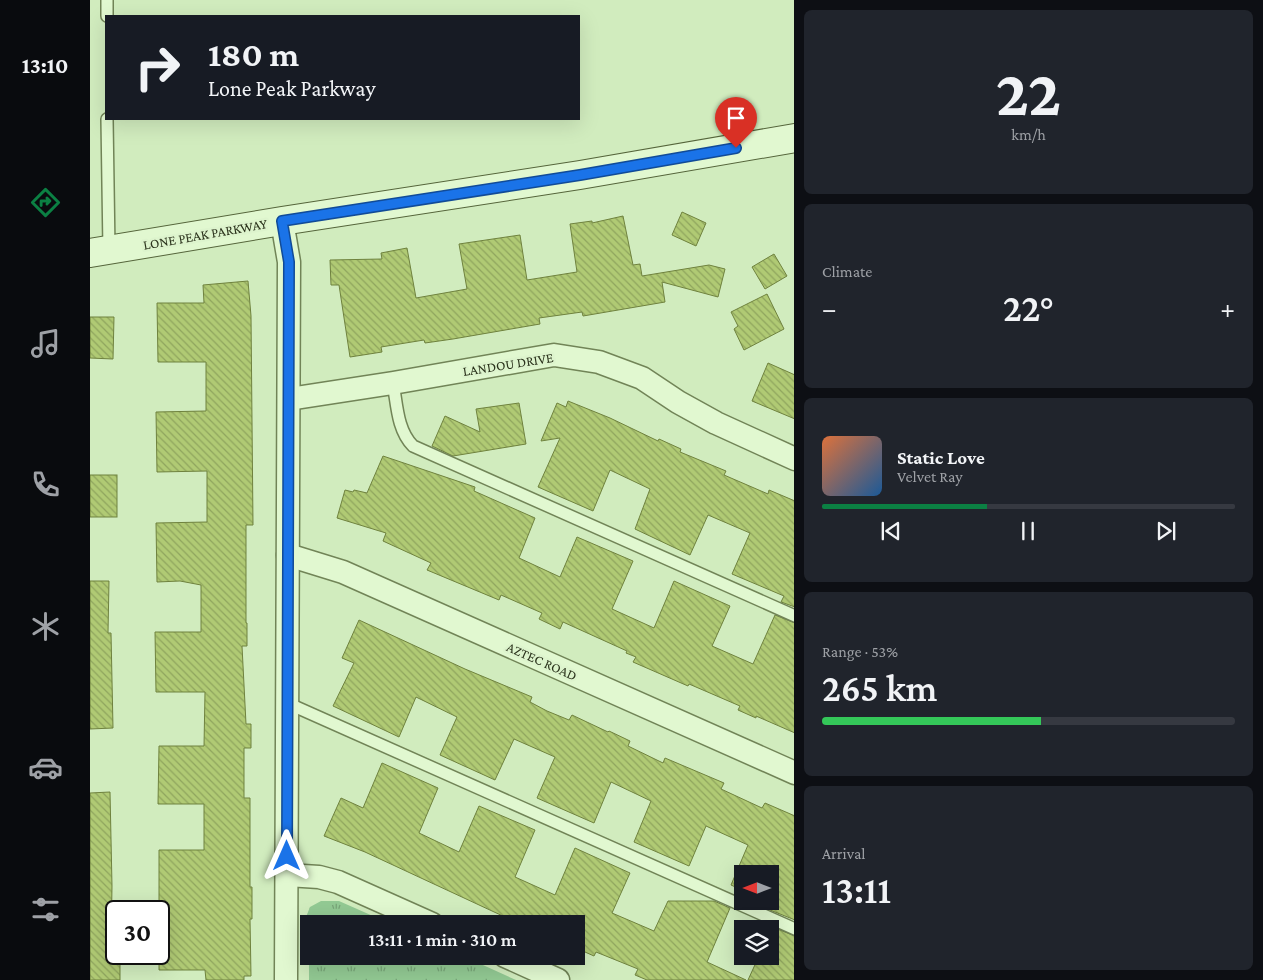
<!DOCTYPE html>
<meta charset="utf-8">
<style>
body{margin:0;font-family:"Crimson Pro",serif;background:#20242c;color:#f1f3f6;height:100vh;display:flex;flex-direction:column;font-size:19px;white-space:nowrap}
*{box-sizing:border-box;margin:0}
p{font-size:16px;color:#9ea1a6}
.icon{flex:none;width:28px;height:28px;fill:none;stroke:currentColor;stroke-width:2;stroke-linecap:round;stroke-linejoin:round}
.map{position:relative;flex:1;overflow:hidden}
.side{display:flex;flex-direction:column;gap:10px;padding:10px;background:#0d0f14;width:469px}
.side>*{flex:none}
.hud{position:absolute;left:15px;top:15px;width:475px;height:105px;border-radius:0px;box-shadow:0 5px 20px #0002;background:#171b24;color:#f1f3f6;overflow:hidden}
.needle{width:32px;rotate:270deg}
.controls{position:absolute;left:644px;top:865px;display:grid;gap:10px}
.controls a{display:grid;place-items:center;width:45px;height:45px;border-radius:0px;background:#171b24;box-shadow:0 5px 20px #0002;font-size:25px}
.speed{position:absolute;left:15px;top:900px;display:flex;gap:10px;font-size:25px;font-weight:700;text-align:center}
.speed>*{display:grid;place-content:center;width:65px;height:65px;border-radius:50%;background:#171b24;box-shadow:0 5px 20px #0002;line-height:1}
.speed .limit{border:2px solid #111;border-radius:8px;background:#fff;color:#111}
.pin{position:absolute;display:grid;place-items:center;width:42px;height:42px;color:#fff;margin:-51px -21px;border-radius:50% 50% 50% 0;rotate:-45deg;box-shadow:0 0 5px #0007}
.pin .icon{rotate:45deg}
.me{position:absolute;width:55px;margin:-28px;rotate:0deg;stroke-linejoin:round;filter:drop-shadow(0 0 4px #0008)}
.turn{display:flex;align-items:center;gap:18px;height:105px;padding:0 20px;font-size:22px}
.turn .icon{width:65px;height:65px;stroke-width:2.5}
.turn b{display:block;font-size:35px;line-height:42px}
.big{font-size:38px;font-weight:600;line-height:1.1}
.side .card{flex:1;display:flex;flex-direction:column;justify-content:center;gap:8px;min-width:0;padding:0 18px;border-radius:8px;background:#20242c}
.side .dial{align-items:center;gap:0}
.dial b{font-size:65px;line-height:1}
.song{display:flex;align-items:center;gap:15px}
.cover{width:60px;height:60px;border-radius:8px;background:linear-gradient(135deg,hsl(20 70% 55%),hsl(210 70% 35%))}
.played{height:5px;border-radius:2px;background:linear-gradient(90deg,#0b8043 40%,#363941 40%)}
.keys{display:flex;justify-content:space-around;direction:ltr}
.heat{display:flex;justify-content:space-between;align-items:center;font-size:28px;direction:ltr}
.charge{height:8px;border-radius:4px;background:linear-gradient(90deg,#34c759 53%,#363941 0)}
.trip{position:absolute;left:210px;top:915px;width:285px;height:50px;border-radius:0px;background:#171b24;box-shadow:0 5px 20px #0002;font-weight:600;line-height:50px;text-align:center}
main{display:flex;flex:1;min-height:0}
.tab-bar{display:flex;flex-direction:column;width:90px;justify-content:space-around;align-items:center;background:#090b0e;color:#9ea1a6}
.tab-bar .icon{width:35px;height:35px}
.tab-bar .selected{color:#0b8043}
.tab-bar b{font-size:22px;color:#f1f3f6}
.map>svg:first-child{display:block}
.park{fill:url(#park-tufts)}
.building{fill:url(#building-back-hatch);stroke:#6f823e}
.lines{fill:none;stroke-linecap:round;stroke-linejoin:round}
.lane-casing{stroke:#718457;stroke-width:14}
.street-casing{stroke:#718457;stroke-width:25}
.secondary-casing{stroke:#55653b;stroke-width:30}
.lane{stroke:#e1f8d0;stroke-width:11}
.street{stroke:#e1f8d0;stroke-width:22}
.secondary{stroke:#e1f8d0;stroke-width:28}
.route-casing{stroke:#114b97;stroke-width:12}
.route{stroke:#1a73e8;stroke-width:9}
.labels{text-anchor:middle;dominant-baseline:central;stroke-width:5;stroke-linejoin:round;paint-order:stroke}
.street-label{font-size:14px;fill:#2b331c;stroke:#ddf4cd}
</style>
<main>
<nav class="tab-bar">
<b>13:10</b>
<svg class="icon selected" aria-label="directions" viewBox="0 0 24 24"><path d="M12 3l9 9-9 9-9-9zM9 14v-3h6M13 9l2 2-2 2"/></svg>
<svg class="icon" aria-label="music" viewBox="0 0 24 24"><path d="M9 18V5l10-2v13"/><circle cx="6" cy="18" r="3"/><circle cx="16" cy="16" r="3"/></svg>
<svg class="icon" aria-label="phone" viewBox="0 0 24 24"><path d="M5 4h4l2 5-3 2q2 4 5 5l2-3 5 2v4C11 20 4 13 5 4z"/></svg>
<svg class="icon" aria-label="climate" viewBox="0 0 24 24"><path d="M12 3v18M4 7l16 10M4 17L20 7"/></svg>
<svg class="icon" aria-label="car" viewBox="0 0 24 24"><path d="M5 17H2v-5l4-1 3-4h7l3 4 3 1v5h-3M9 17h6M6 11h13"/><circle cx="7" cy="17" r="2"/><circle cx="17" cy="17" r="2"/></svg>
<svg class="icon" aria-label="filters" viewBox="0 0 24 24"><path d="M4 7h16M4 17h16"/><circle cx="9" cy="7" r="2"/><circle cx="15" cy="17" r="2"/></svg>
</nav>
<div class="map">
<svg width="705" height="980" viewBox="0 0 705 980">
<defs>
<pattern id="park-tufts" width="24" height="20" patternUnits="userSpaceOnUse" patternTransform="scale(1.25)"><rect width="24" height="20" fill="#92c993"/><path d="M3 7l-1-3M5 7V3M7 7l1-3M15 17l-1-3M17 17v-4M19 17l1-3" fill="none" stroke="#77a477"/></pattern>
<pattern id="building-back-hatch" width="6" height="6" patternUnits="userSpaceOnUse" patternTransform="scale(1.25)"><rect width="6" height="6" fill="#b0ca74"/><path d="M-1 5l2 2M0 0l6 6M5-1l2 2" fill="none" stroke="#8fa55e"/></pattern>
</defs>
<rect width="100%" height="100%" fill="#d1ecbe"/>
<!-- park -->
<path class="park" d="M231,901h18l52,23h-82v32h154l53,24h-207v-34l-6,-9 1,-15 6,-15z"/>
<!-- building -->
<g class="building">
<path d="M592,212l24,11 -10,23 -24,-11z"/>
<path d="M533,216l10,49 7,-1 2,12 67,-11 16,4 -7,28 -56,-15 3,20 -82,14 -1,-4 -43,6 1,6 -87,15 -28,4 -1,-3 -43,7 1,5 -32,5 -11,-72h-8l-1,-25 52,-1 -1,-6 26,-5 9,50 51,-9 -8,-45 27,-4 34,-5 7,45 50,-8 -7,-48 22,-3v2z"/>
<path d="M684,254l13,22 -22,13 -13,-22z"/>
<path d="M158,281l3,35 2,209h-7v98h1v23h-5l4,78h5v24h-7v50h6v89h2v32h-2l1,57h-7v4h-38l-1,-10h-46v-120h45v-46h-46l1,-58h45l1,-54h-49l-1,-60h46v-47l-21,-4 -23,1 -1,-59 51,-1v-51l-50,1 -1,-60 50,-1v-49h-48l-1,-59h47l-1,-18z"/>
<path d="M677,294l17,35 -40,21 -10,-21 4,-3 -7,-14z"/>
<path d="M0,317h24l-1,42 -23,-1z"/>
<path d="M678,363l27,12v44l-43,-18z"/>
<path d="M478,401l42,17 48,23 1,-2 22,10 -1,3 46,19 -2,4 44,19 1,-4 26,11v106l-14,-5 3,-6 -52,-22 18,-41 -42,-18 -18,40 -55,-26 15,-40 -40,-19 -17,41 -55,-24 22,-49 -19,3 16,-38 9,4z"/>
<path d="M429,403l7,41 -73,12 -21,-10 13,-30 35,16 -4,-23z"/>
<path d="M293,456l92,31 -1,4 61,27 -16,40 41,19 17,-40 56,24 -21,48 42,19 20,-47 56,25 -18,40 41,18 22,-49 20,8v110l-39,-17v2l-18,-8 2,-4 -51,-22 -1,2 -55,-24 3,-5 -10,-4 1,-2 -64,-29 -3,7 -21,-10 3,-6 -41,-18 -2,5 -72,-30 4,-7 -48,-22 3,-8 -49,-15 8,-28 8,2 1,-2 13,3z"/>
<rect x="0" y="475" width="27" height="42"/>
<path d="M0,581h19l-1,52h3l2,95 -23,1z"/>
<path d="M269,620l106,49 67,28 -2,5 17,9 22,9 3,-5 36,17 1,-1 21,10 -2,5 35,17 2,-5 59,25 -3,6 41,19 3,-5 30,13v104l-25,-10v-7l-3,-2h3v-27h-28v16l-11,-5 17,-40 -42,-19 -17,40 -55,-24 17,-41 -40,-19 -17,41 -57,-25 18,-41 -41,-18 -19,41 -55,-25 17,-38 -41,-20 -17,40 -66,-31 21,-43 -12,-5z"/>
<path d="M292,763l56,25 -19,45 40,19 20,-46 56,24 -20,47 40,18 20,-47 55,25 -18,40 42,18 14,-30h46l16,7 -23,54 39,18h-99l-12,-5 3,-6 -42,-17 -2,4 -18,-8v-24h-56l-155,-72 -41,-16 17,-38 22,10z"/>
<path d="M20,792l2,94 -1,60h5v8h4v26h-30v-187z"/>
<path d="M680,926l25,10v44h-47l11,-24h11z"/>
</g>
<g class="lines">
<defs>
<g id="lane">
<path d="M17,0v16"/>
<path d="M17,119l2,131"/>
<path d="M303,383c4,21 4,47 20,63l382,170"/>
<path d="M197,703l508,226"/>
</g>
<g id="street">
<path d="M192,221l7,41 -3,718"/>
<path d="M199,399l104,-16 161,-28 45,7 43,16 36,24 38,21 79,36"/>
<path d="M198,555l55,17 452,201"/>
<path d="M197,875l32,2 19,5 94,42"/>
<path d="M415,956l53,24"/>
</g>
<path id="secondary" d="M0,253l192,-32 298,-46 215,-37"/>
</defs>
<!-- lane casing -->
<use href="#lane" class="lane-casing"/>
<!-- street casing -->
<use href="#street" class="street-casing"/>
<!-- secondary casing -->
<use href="#secondary" class="secondary-casing"/>
<!-- lane -->
<use href="#lane" class="lane"/>
<!-- street -->
<use href="#street" class="street"/>
<!-- secondary -->
<use href="#secondary" class="secondary"/>
</g>
<g class="lines">
<defs>
<path id="route" d="M197,856l2,-594 -7,-41 298,-46 156,-27"/>
</defs>
<!-- route casing -->
<use href="#route" class="route-casing"/>
<!-- route -->
<use href="#route" class="route"/>
</g>
<g class="labels">
<!-- street labels -->
<g class="street-label">
<text transform="translate(115 234) rotate(-10)">LONE PEAK PARKWAY</text>
<text transform="translate(418 364) rotate(-9)">LANDOU DRIVE</text>
<text transform="translate(452 661) rotate(24)">AZTEC ROAD</text>
</g>
</g>
</svg>
<div class="controls">
<a><svg class="needle" viewBox="-14 -14 28 28"><path d="M0-13l5 13h-10z" fill="#e53935"/><path d="M0 13l5-13h-10z" fill="#9ea1a6"/></svg></a>
<a><svg class="icon" aria-label="layers" viewBox="0 0 24 24"><path d="M12 4l9 5-9 5-9-5zM3 14l9 5 9-5"/></svg></a>
</div>
<div class="speed"><div class="limit">30</div></div>
<div class="pin" style="left:646px;top:148px;background:#d93025"><svg class="icon" aria-label="arrive" viewBox="0 0 24 24"><path d="M6 21V4h12l-3 4 3 4H6"/></svg></div>
<svg class="me" style="left:197px;top:856px" viewBox="-20 -20 40 40"><path d="M0-17L14 15 0 8-14 15z" fill="#1a73e8" stroke="#fff" stroke-width="4"/></svg>
<div class="trip">13:11 · 1 min · 310 m</div>
<div class="hud">
<div class="turn"><svg class="icon" aria-label="right" viewBox="0 0 24 24"><path d="M7 20v-9h11M14 6l5 5-5 5"/></svg><div><b>180 m</b>Lone Peak Parkway</div></div>
</div>
</div>
<section class="side">
<div class="card dial"><b>22</b><p>km/h</p></div>
<div class="card"><p>Climate</p>
<div class="heat"><a>−</a><b class="big">22°</b><a>+</a></div>
</div>
<div class="card">
<div class="song"><i class="cover"></i><div><b>Static Love</b><p>Velvet Ray</p></div></div>
<div class="played"></div>
<div class="keys"><svg class="icon" aria-label="previous" viewBox="0 0 24 24"><path d="M18 5L8 12l10 7zM5 5v14"/></svg><svg class="icon" aria-label="pause" viewBox="0 0 24 24"><path d="M8 5v14M16 5v14"/></svg><svg class="icon" aria-label="next" viewBox="0 0 24 24"><path d="M6 5l10 7-10 7zM19 5v14"/></svg></div>
</div>
<div class="card"><p>Range · 53%</p><b class="big">265 km</b><div class="charge"></div></div>
<div class="card"><p>Arrival</p><b class="big">13:11</b></div>
</section>
</main>
